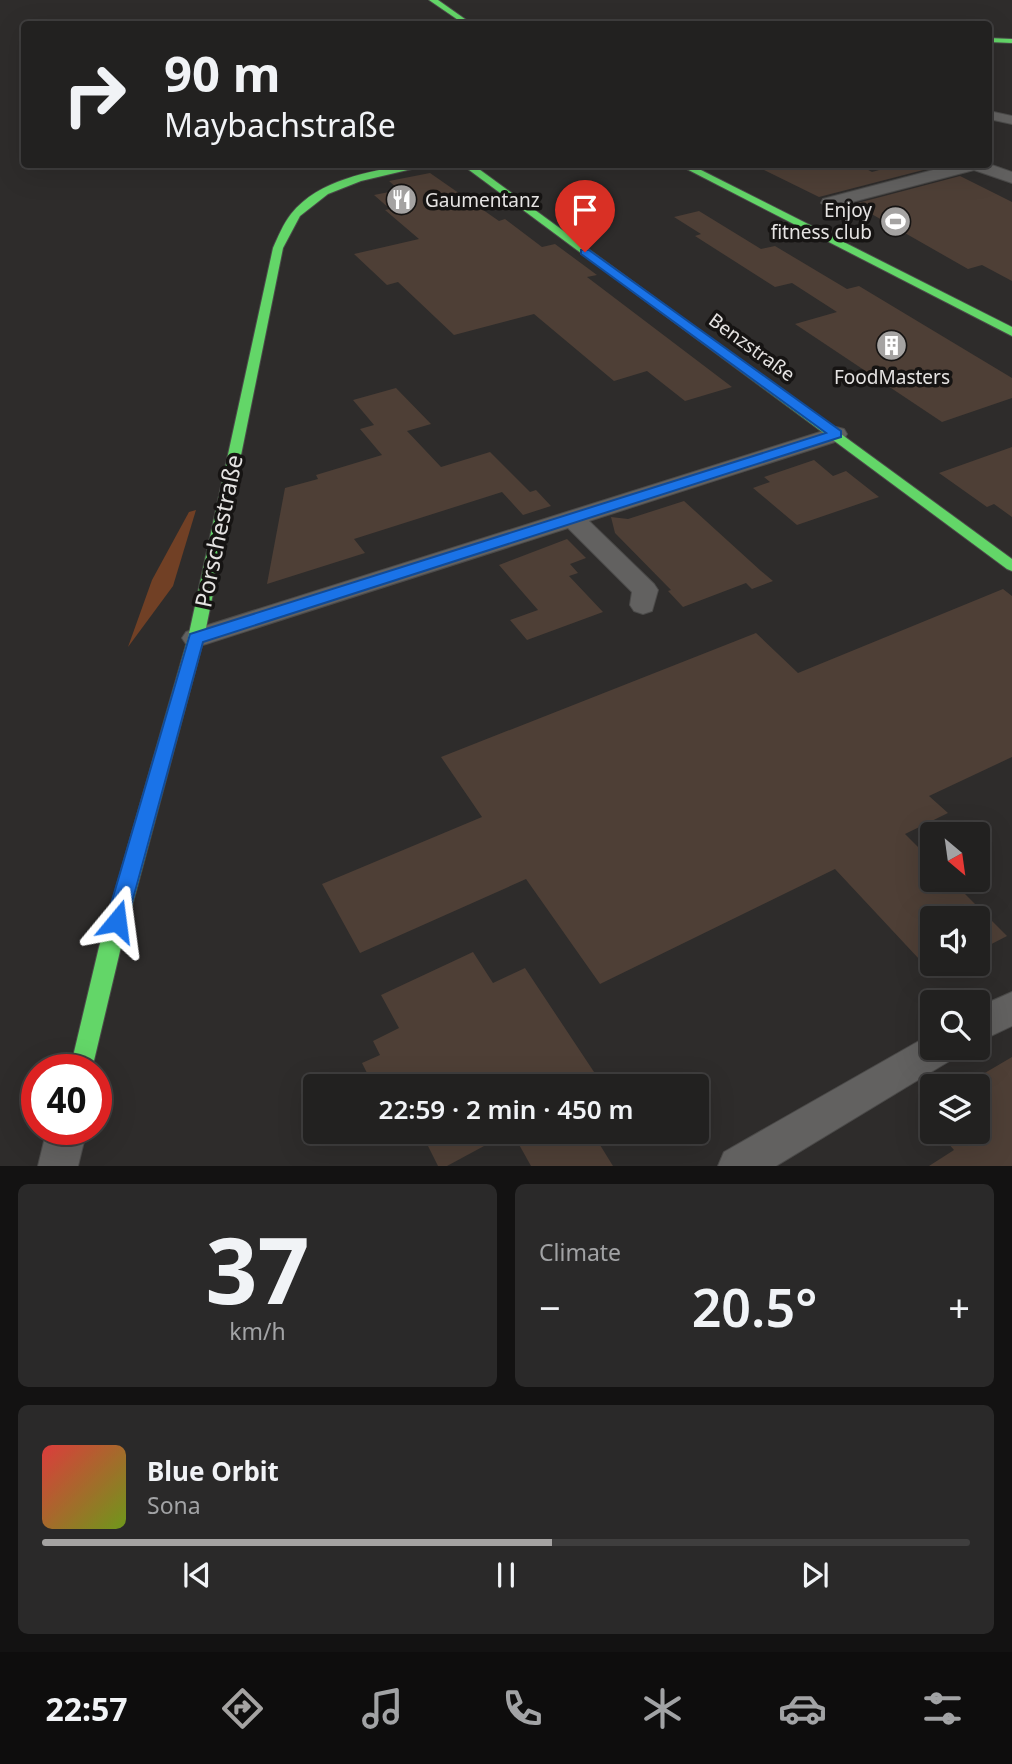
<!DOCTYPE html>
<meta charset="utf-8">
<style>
body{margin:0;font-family:"Noto Sans",sans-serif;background:#2a2929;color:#f1f3f6;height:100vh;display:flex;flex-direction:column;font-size:26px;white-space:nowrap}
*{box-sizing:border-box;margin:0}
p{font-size:23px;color:#a2a3a5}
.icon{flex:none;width:38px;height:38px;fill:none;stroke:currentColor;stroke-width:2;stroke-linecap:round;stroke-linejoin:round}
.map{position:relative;height:1166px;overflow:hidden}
.details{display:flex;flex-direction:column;gap:18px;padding:18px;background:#131212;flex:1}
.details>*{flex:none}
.hud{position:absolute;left:21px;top:21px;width:971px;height:147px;border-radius:7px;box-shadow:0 7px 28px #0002,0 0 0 2px #3f3e3e;background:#222120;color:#f1f3f6;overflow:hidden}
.needle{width:46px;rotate:151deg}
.fabs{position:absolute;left:920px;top:822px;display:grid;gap:14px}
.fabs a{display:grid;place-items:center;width:70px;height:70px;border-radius:7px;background:#222120;box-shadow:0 7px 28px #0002,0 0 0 2px #3f3e3e;font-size:35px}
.speed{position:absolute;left:21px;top:1054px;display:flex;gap:14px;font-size:35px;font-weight:700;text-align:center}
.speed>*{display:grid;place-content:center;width:91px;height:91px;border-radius:50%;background:#222120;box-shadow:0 7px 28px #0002,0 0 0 2px #3f3e3e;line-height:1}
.speed .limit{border:10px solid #d22;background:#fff;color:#111}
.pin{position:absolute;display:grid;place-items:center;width:60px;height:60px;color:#fff;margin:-72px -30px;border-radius:50% 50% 50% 0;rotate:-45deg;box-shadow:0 0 7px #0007}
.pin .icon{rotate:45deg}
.me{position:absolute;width:77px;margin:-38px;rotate:16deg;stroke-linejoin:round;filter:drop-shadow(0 0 5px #0008)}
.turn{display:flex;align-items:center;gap:24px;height:147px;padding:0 28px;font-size:32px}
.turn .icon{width:91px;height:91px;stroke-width:2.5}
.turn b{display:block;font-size:49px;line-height:60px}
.big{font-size:52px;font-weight:600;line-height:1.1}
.details .widget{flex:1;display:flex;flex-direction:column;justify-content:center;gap:10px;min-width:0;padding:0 24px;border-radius:10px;background:#2a2929}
.details .dial{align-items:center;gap:0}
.dial b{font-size:91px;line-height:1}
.song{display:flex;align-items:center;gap:21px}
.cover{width:84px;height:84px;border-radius:10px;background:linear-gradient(135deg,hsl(0 70% 55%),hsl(80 70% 35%))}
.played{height:7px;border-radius:4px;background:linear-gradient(90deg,#a5a3a2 55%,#3f3e3e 55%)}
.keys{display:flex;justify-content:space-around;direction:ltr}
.heat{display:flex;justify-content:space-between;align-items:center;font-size:38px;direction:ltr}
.details .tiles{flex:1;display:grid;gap:18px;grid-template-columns:1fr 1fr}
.widget:last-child{grid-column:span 2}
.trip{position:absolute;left:303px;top:1074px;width:406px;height:70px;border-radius:7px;background:#222120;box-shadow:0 7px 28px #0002,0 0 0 2px #3f3e3e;font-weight:600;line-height:70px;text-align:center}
.tab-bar{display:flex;height:112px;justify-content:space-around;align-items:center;background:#0e0d0d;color:#a2a3a5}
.tab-bar .icon{width:49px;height:49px}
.tab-bar .active{color:#a5a3a2}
.tab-bar b{font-size:32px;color:#f1f3f6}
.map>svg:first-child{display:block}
.green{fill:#714025}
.building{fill:#4e3f36}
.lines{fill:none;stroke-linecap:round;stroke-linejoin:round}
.street-casing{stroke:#4b4a49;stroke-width:2}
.fast-casing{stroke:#4b4a49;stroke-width:2}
.street{fill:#626160;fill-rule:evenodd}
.fast{fill:#63d668;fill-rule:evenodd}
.route{fill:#1a73e8;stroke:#114b97;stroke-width:2}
.labels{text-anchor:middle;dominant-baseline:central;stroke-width:7;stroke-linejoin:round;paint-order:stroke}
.far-poi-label{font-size:19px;fill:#e5e3e2;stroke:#161413;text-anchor:start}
.far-street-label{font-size:19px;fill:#e5e3e2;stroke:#161413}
.street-label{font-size:23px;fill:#e5e3e2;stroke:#161413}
</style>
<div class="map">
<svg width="1012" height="1166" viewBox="0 0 1012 1166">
<rect width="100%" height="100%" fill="#2e2c2b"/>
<!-- green -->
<path class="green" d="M196,510l-23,76 -45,61 24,-67 37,-68z"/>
<!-- building -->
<g class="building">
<path d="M752,164h105l15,8 29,-8h23l7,4 -112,29z"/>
<path d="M430,173l69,48 6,-2 37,28 13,-3 42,31 -10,2 145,110 -47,14 -38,-30 -33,10 -80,-67 -80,21 -56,-53 -11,3 -33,-31 65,-15 -34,-29 5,-1 -16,-14 25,-5 -10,-9z"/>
<path d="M960,176l52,26v79l-30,-16 -14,4 -114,-65z"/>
<path d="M699,211l62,38 14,-3 72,43 12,-3 153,92v20l-70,24 -147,-98 42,-12 -45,-29 -17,4 -80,-51 6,-2 -27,-17z"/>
<path d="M396,388l35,36 -24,7 34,36 49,-15 40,40 6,-2 15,16 -28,9 -21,-23 -148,47 11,14 -98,31 18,-96 33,-9 -2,-4 66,-20 -22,-26 14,-4 -21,-25z"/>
<path d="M1012,447v70l-18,-13 -7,3 -48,-34z"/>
<path d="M814,460l19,16 13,-5 33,26 -82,28 -44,-37 17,-6 -6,-5z"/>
<path d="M684,501l77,70 12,10 -21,8 -6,-6 -63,24 -15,-16 3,-1 -56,-57 -4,-16 17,2z"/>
<path d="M567,539l19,19 -16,6 8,9 -9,3 34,36 -76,28 -17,-20 28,-10 -39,-45z"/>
<path d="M1003,589l9,7v161l-83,39 19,17 -43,21 28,28v18h18l56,56 -29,15v-32h-45v55l-98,-105 -235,115 -74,-105 -166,74 -38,-69 160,-67 -41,-60 315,-124 42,40z"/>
<path d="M473,952l20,31 32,-15 79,119h-207l-5,-9 -18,9 -12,-24 18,-8 -7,-14 26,-13 -18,-33z"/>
<path d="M1012,1057v109h-83l25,-16 -6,-7 16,-11h14v-55z"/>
<path d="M421,1132h89l-63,34h-9z"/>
<path d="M512,1132h80l21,34h-82z"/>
</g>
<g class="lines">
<defs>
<g id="street">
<path d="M989,111l23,5v8l-23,-5z"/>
<path d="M956,164h33l23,8v11l-38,-13 -145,38 -8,-5 2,-4z"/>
<path d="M836,427l8,2 3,5 -3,5 -255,82 65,63 4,6 -6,21 -9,3 -9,-3 -4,-6 2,-13 -64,-64 -362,116 -10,3 -10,-3 -4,-6 4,-6z"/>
<path d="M1012,992v34l-34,16v-35z"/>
<path d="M933,1033v15h24l-6,12 -175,106h-58l6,-14z"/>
<path d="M47,1129h40l-9,37h-40z"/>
</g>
<g id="fast">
<path d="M429,0h9l34,24h-8z"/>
<path d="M989,38l23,1v4l-23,-1z"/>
<path d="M410,164h23l-72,17 -33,13 -28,22 -17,32 -79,390 -83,309 -29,122h-22l29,-122 89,-309 85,-390c5,-11 10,-24 18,-34 28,-35 78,-42 119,-50z"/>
<path d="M461,164h11l540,395v12l-5,-2z"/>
<path d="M677,164h12l323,163v9z"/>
</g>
</defs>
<!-- street casing -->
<use href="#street" class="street-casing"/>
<!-- fast casing -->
<use href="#fast" class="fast-casing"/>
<!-- street -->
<use href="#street" class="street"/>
<!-- fast -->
<use href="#fast" class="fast"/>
</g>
<!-- route -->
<path class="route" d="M581,250h8l252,181v6l-638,205 -76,279 -3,6 -7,3 -8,-3 -3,-6 84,-287 636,-201 -245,-179z"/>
<!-- icons -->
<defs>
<symbol id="restaurant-disc" viewBox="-11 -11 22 22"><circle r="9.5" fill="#a5a3a2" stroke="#161413"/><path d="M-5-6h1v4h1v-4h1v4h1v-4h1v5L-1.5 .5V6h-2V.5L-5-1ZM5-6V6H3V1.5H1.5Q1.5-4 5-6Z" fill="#fff"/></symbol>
<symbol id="stadium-disc" viewBox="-11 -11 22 22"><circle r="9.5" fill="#a5a3a2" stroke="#161413"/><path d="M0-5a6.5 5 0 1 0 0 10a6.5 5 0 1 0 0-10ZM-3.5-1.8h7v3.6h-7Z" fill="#fff"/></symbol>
<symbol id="building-disc" viewBox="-11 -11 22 22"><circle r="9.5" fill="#a5a3a2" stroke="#161413"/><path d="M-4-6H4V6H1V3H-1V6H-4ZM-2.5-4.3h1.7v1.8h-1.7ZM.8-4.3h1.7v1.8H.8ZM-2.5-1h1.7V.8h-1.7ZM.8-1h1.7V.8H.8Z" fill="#fff"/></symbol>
</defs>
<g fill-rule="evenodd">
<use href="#restaurant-disc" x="384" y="182" width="35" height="35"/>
<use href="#stadium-disc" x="878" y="204" width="35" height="35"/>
<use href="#building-disc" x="874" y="328" width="35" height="35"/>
</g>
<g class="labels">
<!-- far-poi labels -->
<g class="far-poi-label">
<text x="425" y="200">Gaumentanz</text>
<text x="872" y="210" text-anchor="end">Enjoy<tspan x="872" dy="22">fitness club</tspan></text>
<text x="892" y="377" text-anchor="middle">FoodMasters</text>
</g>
<!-- far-street labels -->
<g class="far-street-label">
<text transform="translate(752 347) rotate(36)">Benzstraße</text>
</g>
<!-- street labels -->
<g class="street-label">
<text transform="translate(218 531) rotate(-78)">Porschestraße</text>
</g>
</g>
</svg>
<div class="fabs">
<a><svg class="needle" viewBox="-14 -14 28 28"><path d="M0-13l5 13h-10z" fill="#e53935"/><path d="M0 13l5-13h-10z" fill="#a2a3a5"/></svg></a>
<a><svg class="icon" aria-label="sound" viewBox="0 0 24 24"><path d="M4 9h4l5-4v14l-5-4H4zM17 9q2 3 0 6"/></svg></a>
<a><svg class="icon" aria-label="search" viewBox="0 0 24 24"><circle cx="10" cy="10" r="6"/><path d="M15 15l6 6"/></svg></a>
<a><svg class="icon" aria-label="layers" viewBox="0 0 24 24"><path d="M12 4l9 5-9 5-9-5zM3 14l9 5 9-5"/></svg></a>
</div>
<div class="speed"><div class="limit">40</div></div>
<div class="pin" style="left:585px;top:252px;background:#d93025"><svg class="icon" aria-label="arrive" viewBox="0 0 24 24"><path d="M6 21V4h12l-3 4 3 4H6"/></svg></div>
<svg class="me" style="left:117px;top:921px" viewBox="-20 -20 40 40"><path d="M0-17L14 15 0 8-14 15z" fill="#1a73e8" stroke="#fff" stroke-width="4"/></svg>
<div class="trip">22:59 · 2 min · 450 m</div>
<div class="hud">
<div class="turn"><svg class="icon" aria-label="right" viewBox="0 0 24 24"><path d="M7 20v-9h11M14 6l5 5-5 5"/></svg><div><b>90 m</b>Maybachstraße</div></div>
</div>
</div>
<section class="details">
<div class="tiles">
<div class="widget dial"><b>37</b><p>km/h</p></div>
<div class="widget"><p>Climate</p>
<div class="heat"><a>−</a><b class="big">20.5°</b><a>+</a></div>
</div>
<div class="widget">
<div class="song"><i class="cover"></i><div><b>Blue Orbit</b><p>Sona</p></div></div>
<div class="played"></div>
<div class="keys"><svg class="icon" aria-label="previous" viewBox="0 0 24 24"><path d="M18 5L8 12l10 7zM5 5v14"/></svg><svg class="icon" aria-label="pause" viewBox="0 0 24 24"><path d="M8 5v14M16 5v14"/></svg><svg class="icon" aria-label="next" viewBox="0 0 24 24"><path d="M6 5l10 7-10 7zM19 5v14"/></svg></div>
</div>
</div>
</section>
<nav class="tab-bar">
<b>22:57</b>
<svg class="icon active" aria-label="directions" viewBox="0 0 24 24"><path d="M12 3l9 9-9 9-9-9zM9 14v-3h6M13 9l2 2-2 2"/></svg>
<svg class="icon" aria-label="music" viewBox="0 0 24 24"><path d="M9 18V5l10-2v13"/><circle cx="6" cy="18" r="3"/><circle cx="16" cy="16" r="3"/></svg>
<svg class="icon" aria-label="phone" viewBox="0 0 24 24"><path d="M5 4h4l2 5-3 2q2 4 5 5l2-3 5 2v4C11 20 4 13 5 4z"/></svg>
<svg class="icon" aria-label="climate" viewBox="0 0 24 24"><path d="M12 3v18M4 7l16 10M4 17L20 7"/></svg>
<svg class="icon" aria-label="car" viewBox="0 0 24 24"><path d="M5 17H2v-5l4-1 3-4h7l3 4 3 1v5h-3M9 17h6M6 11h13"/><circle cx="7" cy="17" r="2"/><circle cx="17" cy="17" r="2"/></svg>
<svg class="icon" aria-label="filters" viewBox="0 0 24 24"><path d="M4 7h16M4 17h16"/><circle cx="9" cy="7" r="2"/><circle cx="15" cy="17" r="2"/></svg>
</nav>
